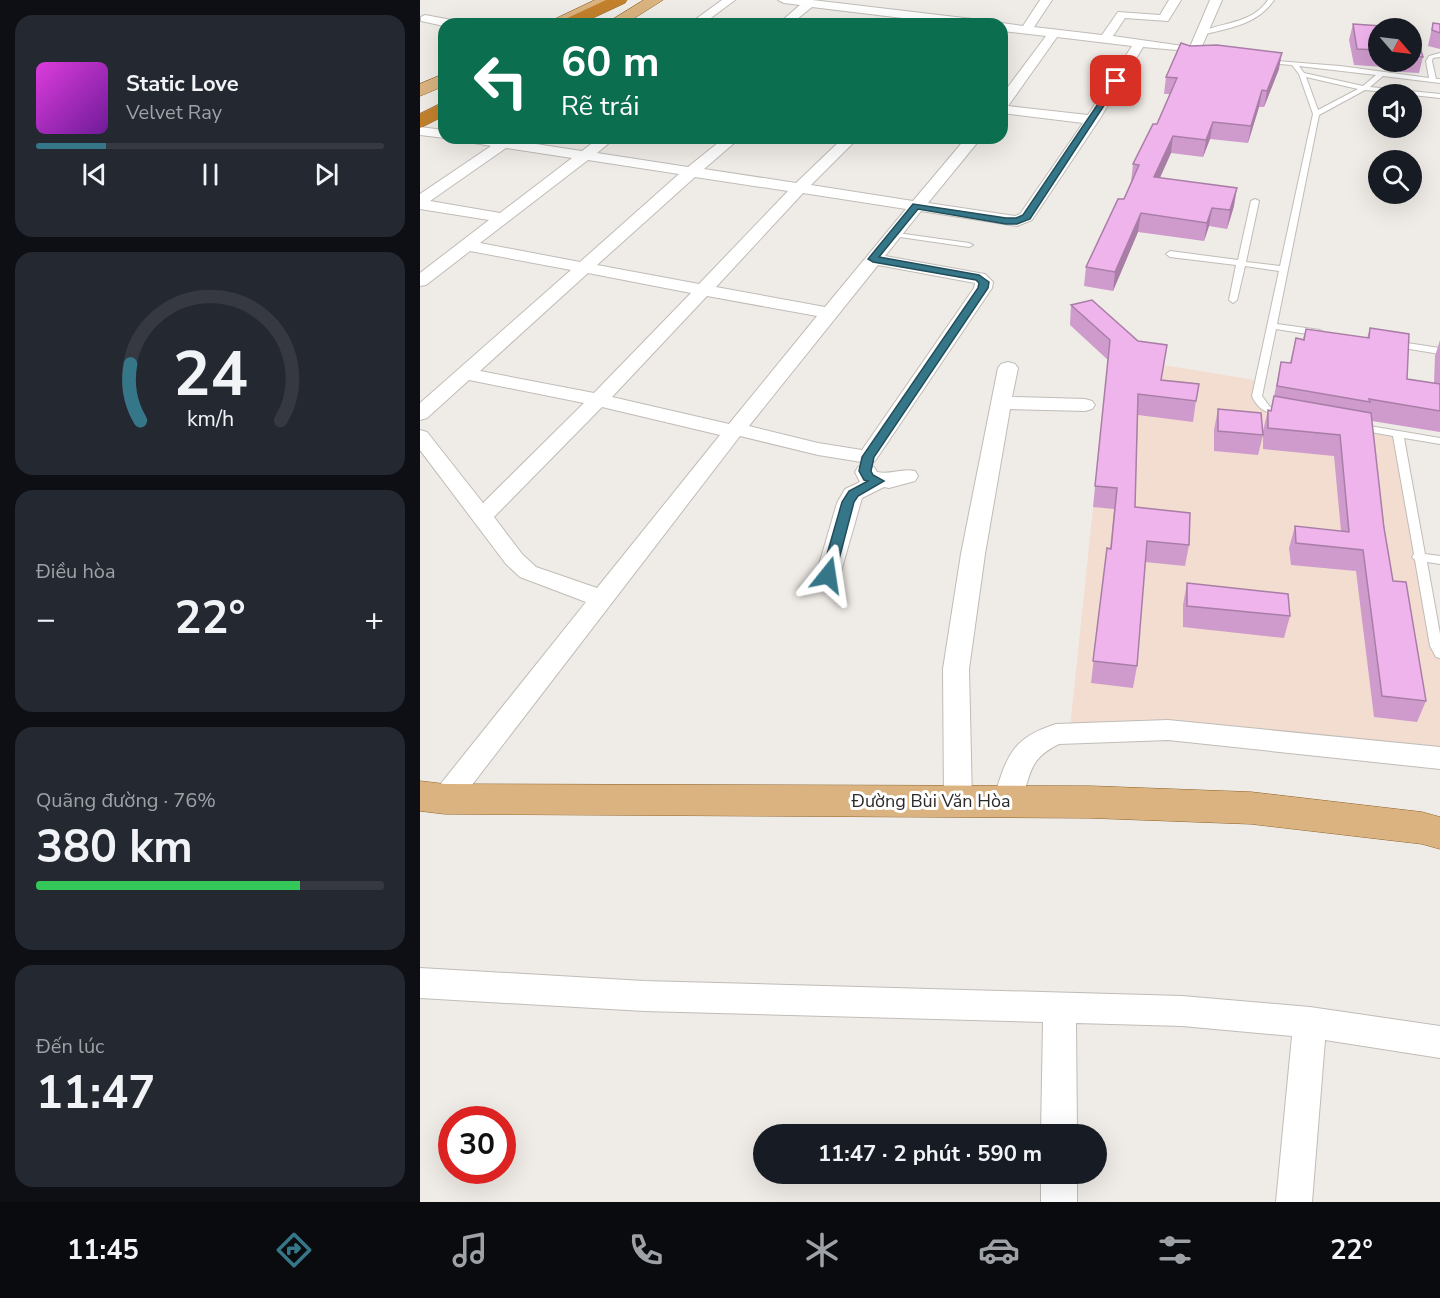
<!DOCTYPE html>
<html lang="vi">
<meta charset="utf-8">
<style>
body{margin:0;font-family:"Nunito Sans",sans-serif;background:#242831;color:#f1f3f6;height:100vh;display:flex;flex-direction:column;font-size:22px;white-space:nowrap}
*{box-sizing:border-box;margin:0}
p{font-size:20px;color:#9ea1a6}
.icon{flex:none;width:33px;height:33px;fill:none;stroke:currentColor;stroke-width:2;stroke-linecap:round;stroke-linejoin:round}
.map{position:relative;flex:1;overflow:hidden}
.drawer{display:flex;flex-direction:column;gap:15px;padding:15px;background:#0d0f14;width:420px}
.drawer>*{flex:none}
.hud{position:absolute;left:18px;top:18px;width:570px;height:126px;border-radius:18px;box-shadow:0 6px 24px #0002;background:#0b6e4f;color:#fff;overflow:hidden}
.needle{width:39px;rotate:118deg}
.fabs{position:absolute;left:948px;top:18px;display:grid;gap:12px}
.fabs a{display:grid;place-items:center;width:54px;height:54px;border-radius:50%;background:#171b24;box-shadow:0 6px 24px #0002;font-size:30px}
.speed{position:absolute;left:18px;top:1106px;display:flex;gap:12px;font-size:30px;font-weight:700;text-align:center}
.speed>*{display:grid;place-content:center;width:78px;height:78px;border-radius:50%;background:#171b24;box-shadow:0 6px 24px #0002;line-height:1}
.speed .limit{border:9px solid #d22;background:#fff;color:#111}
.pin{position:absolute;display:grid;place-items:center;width:51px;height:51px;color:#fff;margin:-26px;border-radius:12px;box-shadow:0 3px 9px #0006}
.me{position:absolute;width:66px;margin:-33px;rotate:15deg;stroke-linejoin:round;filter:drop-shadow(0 0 4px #0008)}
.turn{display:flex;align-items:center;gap:21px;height:126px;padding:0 24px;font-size:27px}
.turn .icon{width:78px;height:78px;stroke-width:2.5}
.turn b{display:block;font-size:42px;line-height:51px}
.big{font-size:45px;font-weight:700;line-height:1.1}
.drawer .widget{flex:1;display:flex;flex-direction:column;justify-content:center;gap:9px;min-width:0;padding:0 21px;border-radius:18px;background:#242831}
.drawer .dial{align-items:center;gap:0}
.dial svg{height:156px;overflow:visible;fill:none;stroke:#363941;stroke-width:7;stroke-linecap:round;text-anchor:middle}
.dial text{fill:#f1f3f6;stroke:none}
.song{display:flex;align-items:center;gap:18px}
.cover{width:72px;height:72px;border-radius:9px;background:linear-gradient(135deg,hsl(300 70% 55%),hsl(280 70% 35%))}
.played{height:6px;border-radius:3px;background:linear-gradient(90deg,#357789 20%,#363941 20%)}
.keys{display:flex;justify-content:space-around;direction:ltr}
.heat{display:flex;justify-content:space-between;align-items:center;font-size:33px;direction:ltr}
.charge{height:9px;border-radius:4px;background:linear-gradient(90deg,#34c759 76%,#363941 0)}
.trip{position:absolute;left:333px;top:1124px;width:354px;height:60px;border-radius:30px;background:#171b24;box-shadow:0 6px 24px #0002;font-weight:700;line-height:60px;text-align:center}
.dock{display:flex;height:96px;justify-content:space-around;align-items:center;background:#090b0e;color:#9ea1a6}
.dock .icon{width:42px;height:42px}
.dock .selected{color:#357789}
.dock b{font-size:27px;color:#f1f3f6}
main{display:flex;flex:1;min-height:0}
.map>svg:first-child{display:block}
.education{fill:#f3ddd0}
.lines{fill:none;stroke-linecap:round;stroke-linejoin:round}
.lane-casing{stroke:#c0bcb7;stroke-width:2}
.street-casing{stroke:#c0bcb7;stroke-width:2}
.primary-casing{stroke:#8e632b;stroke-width:1}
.highway-casing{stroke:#8e632b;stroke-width:1}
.lane{fill:#fff;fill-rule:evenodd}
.street{fill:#fff;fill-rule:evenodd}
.primary{fill:#dbb380;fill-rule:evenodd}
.highway{fill:#c3812c;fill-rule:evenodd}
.wall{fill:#ce9bcc}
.shaded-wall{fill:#a87ea6}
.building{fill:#f0b4ed;stroke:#a87ea6;stroke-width:1.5}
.route{fill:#357789;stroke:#224d59;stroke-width:1.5}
.labels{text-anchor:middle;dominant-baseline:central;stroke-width:6;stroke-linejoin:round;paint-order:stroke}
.street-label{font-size:18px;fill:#2c2a29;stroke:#fff}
</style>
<main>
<section class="drawer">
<div class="widget">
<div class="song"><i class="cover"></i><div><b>Static Love</b><p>Velvet Ray</p></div></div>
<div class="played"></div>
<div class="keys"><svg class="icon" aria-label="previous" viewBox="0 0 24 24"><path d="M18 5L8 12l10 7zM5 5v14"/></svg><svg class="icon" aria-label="pause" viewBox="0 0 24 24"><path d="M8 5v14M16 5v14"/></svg><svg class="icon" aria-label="next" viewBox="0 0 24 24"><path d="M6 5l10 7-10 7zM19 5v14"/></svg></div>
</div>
<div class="widget dial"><svg viewBox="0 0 100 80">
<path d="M14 69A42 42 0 1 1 86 69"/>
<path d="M14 69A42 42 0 0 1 9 40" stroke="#357789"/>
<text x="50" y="56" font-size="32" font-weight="700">24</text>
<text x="50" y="72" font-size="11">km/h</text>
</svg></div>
<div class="widget"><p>Điều hòa</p>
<div class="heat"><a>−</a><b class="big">22°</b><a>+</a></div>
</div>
<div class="widget"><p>Quãng đường · 76%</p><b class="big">380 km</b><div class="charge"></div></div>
<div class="widget"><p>Đến lúc</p><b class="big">11:47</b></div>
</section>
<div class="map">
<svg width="1020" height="1202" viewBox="0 0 1020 1202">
<rect width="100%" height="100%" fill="#efebe6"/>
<!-- education -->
<path class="education" d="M689,356l151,25 -3,15 11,15 130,23 42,220v99l-370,-25z"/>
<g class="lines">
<defs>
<g id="lane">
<path d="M848,0h6c-17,25 -45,28 -72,35l-3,-2c24,-12 52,-8 69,-33z"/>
<path d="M1020,53v4l-7,1 -1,3 4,18h4v4l-57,-7 -13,11 70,7v4l-75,-8 -46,25 -42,209 43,6 5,3 -5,3 -44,-7 -14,67 8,11 17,6 -5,3c-15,-3 -24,-6 -30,-20l27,-125 -34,-5 -8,34 -4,3 -4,-3 7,-35 -66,-8 -4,-3 4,-3 68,9 13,-59 4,-2 4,2 -13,61 34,4 33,-152 -14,-40 -7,-9 -27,-2 -3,-2 1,-1 77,6 89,12 -3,-17 3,-5zM879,66l77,9 -13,11 -59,-13zM886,77l52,12 -40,21z"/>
<path d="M470,232l79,11 4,2 -4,2 -76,-11 -4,-2z"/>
<path d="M974,341l46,7v6l-49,-8v-4z"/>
<path d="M938,424l82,14v6l-36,-6 21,116 15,2v8l-13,-2 13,72v24l-4,-1 -6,-11 -15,-86 -3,-3 2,-3 -21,-118 -39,-7v-4z"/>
</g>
<g id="street">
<path d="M302,0h13l-32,24h-14z"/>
<path d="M358,0h34l169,20 6,4h-35l-140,-17 -21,17h-13l22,-19 -16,-2z"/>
<path d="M620,0h12l-18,27 68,8 16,-23 42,3 9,-15h12l-13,21 -43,-3 -12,18 77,11 20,-47h12l-26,60h-8l-2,-3 2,-6 -45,-4 -44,73 -67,100 -15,6 -96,-15 -36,45 94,17 6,1 8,8 -1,6 -117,173 -7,2 -50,-8 -78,-19 -285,371 -10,3 -10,-3 -4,-8 4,-8 151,-189 -66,-25 -14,-13 -86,-114v-20l7,2 56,71 101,-100 -115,-23 -42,38 -7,2v-17l151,-133 -101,-19 -44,34 -6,1v-13l69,-53 -69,-11v-15l71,-48 -28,-5 -2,-3h55v3l66,10 17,-13h16l-18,15 91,14 36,-29h16l-36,31 92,14 47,-45h15l-47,47 102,16 53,-63h15l-53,65 87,13 5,-2 63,-91 -81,-10v-18l44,-59 -44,-5v-7h-2l2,-1 21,3zM637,37l75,9 -44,69 -80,-9zM86,148l66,10 -72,55 -70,-12zM168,160l91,14 -99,88 -100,-19zM275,177l93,14 -89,93 -102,-19zM383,193l103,16 -81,98 -109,-20zM458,265l97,18 -1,5 -112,162 -44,-7 -69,-17zM168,273l103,20 -97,100 -114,-22zM287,296l110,20 -88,108 -117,-27zM182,407l118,28 -123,153 -61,-21 -14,-13 -28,-37z"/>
<path d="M5,15l32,6 2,3h-15v2l-23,-5v-4z"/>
<path d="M0,127l24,3 1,8 -25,-3z"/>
<path d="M588,362l7,2 3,4 -6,29 73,2 7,2 3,4 -3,4 -7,2 -75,-2 -25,145 -16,115 3,132 -4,8 -10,3 -10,-3 -4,-8 -1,-132 18,-115 37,-186 3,-4z"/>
<path d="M446,466l8,1 3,5c13,3 25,-4 38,-1l3,5 -3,5 -26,7 -5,-1 -22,11 -22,77 -4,6 -8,2 -8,-2 -4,-6 21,-72 8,-14 15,-7 -5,-10 3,-5z"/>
<path d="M748,720l272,27v22l-272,-29 -109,4c-35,17 -26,34 -42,64l-10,3 -10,-3 -4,-8c14,-42 16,-61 63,-76z"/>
<path d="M0,968l224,13 538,15 128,11 130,19v32l-115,-18 -13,162h-36l16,-166 -110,-10 -106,-3 1,111h-36l2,-112 -399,-11 -224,-13z"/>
<rect x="621" y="1173" width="36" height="29"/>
</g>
<g id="primary">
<path d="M175,0h21l-2,3 -44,21h-21l2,-3z"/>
<path d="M224,0h19l-38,24h-20z"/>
<path d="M24,74v12l-24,10v-12z"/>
<path d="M0,781l25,3 645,2 161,6 171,20 18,5v32l-18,-5 -171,-20 -161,-6 -645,-4 -25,-3z"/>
</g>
<g id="highway">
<path d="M186,0h21l-2,3 -45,21h-21l2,-3z"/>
<path d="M24,102v14l-24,12v-14z"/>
</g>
</defs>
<!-- lane casing -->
<use href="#lane" class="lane-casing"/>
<!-- street casing -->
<use href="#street" class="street-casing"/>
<!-- primary casing -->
<use href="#primary" class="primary-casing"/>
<!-- highway casing -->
<use href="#highway" class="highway-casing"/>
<!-- lane -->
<use href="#lane" class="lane"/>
<!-- street -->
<use href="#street" class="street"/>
<!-- primary -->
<use href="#primary" class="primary"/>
<!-- highway -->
<use href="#highway" class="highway"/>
</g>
<!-- wall -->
<g class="wall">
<path d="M1013,23l7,1v25l-12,-3z"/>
<path d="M933,24l25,4v34h34v-33l11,28 -4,16 -19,-1 -1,-4 -45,-3 -5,-25z"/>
<path d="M770,46l89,23 -15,38h-5l-11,36 -38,-4 -7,18 -32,-4 -11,25 74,28 -7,23 -18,-3 -5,15 -66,-9 -25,59 -29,-5 2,-19 38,-68 7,-17 2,-18 24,-40 13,-30h-6l2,-17z"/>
<path d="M651,305l90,75 35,21 -3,21 -55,-7 -3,92 54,38 -4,21 -40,-4 -8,104 -4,22 -42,-5 16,-135 3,1 4,-40 -21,-2 15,-147 -38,-35z"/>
<path d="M950,328l37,51 27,4 1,-27 5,-16v92l-68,-11 12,107 9,53 33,120 -9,21 -43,-5 -18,-146 -65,-6 -2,-17 6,-22 46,5 -7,-75 -71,-7v-18l5,-21 3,1 10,-49 9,1 6,-25 7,1 3,-10 61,9z"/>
<path d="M798,409l45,26 -5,20 -44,-4v-21z"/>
<path d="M767,583l103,33 -6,22 -101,-11v-22z"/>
</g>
<!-- shaded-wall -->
<g class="shaded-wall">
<path d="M862,53l-3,16 -15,38 3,-16z"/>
<path d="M842,90l-3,17 -11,36 3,-17z"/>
<path d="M793,122l-3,17 -7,18 3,-17z"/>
<path d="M753,136l-2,17 -19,42 2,-18z"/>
<path d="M817,188l-3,18 -7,23 3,-19z"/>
<path d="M792,208l-3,18 -5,15 3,-18z"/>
<path d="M721,213l-3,19 -25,59 2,-19z"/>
</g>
<!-- building -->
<g class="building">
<path d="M1013,23l7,1v9l-8,-3z"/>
<path d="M933,24l58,4h-33v22l-21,-1z"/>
<path d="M992,29h2l9,28 -11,-1z"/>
<path d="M761,43l9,3 27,-1 65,8 -15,38 -5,-1 -11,36 -38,-4 -7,18 -33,-4 -19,41 83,11 -7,22 -18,-2 -5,15 -66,-10 -26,59 -29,-5 32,-68h6l15,-34 -6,-1 20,-40h4l20,-46 -11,-1z"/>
<path d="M672,300l46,41 29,4 -6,35 38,4 -3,17 -58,-7 -3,113 55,6 -1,32 -42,-4 -10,125 -44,-5 14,-113 4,1 6,-61 -22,-2 15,-146 -39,-35z"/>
<path d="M950,328l39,6 -2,45 33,5v27l-71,-12 1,3 -93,-16 4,-24 10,1 5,-25 8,2 2,-11 63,9z"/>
<path d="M854,396l97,17 13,115 9,53 13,1 20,119 -44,-5 -19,-146 -67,-7 -1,-17 54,6 -9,-97 -72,-7v-18l3,1z"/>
<path d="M798,409l43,4 2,22 -45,-4z"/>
<path d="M767,583l101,11 2,22 -103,-10z"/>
</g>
<!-- route -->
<path class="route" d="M694,80l6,1 -90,138 -13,5h-11l-88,-15 -39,48 100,18 10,7 -1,6 -114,169 -3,14 2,4 11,6 -26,15 -4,6 -19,73 -2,3h-10l-2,-3 21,-73 7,-11 19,-10 -4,-1 -5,-9 3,-14 116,-169 1,-5 -3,-3 -103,-18 -5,-3 45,-55 93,14h10l7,-3z"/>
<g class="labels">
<!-- street labels -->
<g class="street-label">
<text x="511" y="801">Đường Bùi Văn Hòa</text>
</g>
</g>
</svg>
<div class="fabs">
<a><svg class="needle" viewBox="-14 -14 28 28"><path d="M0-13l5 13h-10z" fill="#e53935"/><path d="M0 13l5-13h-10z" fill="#9ea1a6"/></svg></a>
<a><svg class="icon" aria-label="sound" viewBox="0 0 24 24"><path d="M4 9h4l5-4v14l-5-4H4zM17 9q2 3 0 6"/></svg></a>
<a><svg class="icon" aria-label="search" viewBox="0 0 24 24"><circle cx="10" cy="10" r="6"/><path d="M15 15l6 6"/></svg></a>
</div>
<div class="speed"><div class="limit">30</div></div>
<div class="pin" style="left:696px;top:81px;background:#d93025"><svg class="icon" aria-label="arrive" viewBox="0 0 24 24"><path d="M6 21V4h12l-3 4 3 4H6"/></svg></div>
<svg class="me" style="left:408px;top:575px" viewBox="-20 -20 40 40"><path d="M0-17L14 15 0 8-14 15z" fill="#357789" stroke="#fff" stroke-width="4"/></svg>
<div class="trip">11:47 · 2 phút · 590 m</div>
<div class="hud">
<div class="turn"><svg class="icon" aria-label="left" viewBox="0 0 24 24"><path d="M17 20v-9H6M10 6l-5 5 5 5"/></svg><div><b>60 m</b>Rẽ trái</div></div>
</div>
</div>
</main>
<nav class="dock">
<b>11:45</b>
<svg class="icon selected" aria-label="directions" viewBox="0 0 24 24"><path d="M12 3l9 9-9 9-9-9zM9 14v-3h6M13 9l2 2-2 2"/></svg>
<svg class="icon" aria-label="music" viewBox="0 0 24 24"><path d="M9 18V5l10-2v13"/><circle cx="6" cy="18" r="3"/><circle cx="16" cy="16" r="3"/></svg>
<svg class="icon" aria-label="phone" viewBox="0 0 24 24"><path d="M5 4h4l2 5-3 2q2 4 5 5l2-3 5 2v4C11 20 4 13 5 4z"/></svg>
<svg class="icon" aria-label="climate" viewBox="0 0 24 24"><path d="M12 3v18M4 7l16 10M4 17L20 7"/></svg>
<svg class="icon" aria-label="car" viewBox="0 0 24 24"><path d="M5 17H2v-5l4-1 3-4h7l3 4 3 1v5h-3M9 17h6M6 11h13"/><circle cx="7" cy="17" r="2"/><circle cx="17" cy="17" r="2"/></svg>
<svg class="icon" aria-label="filters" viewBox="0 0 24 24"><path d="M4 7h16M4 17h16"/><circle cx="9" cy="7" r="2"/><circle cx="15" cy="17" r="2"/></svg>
<b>22°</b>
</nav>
